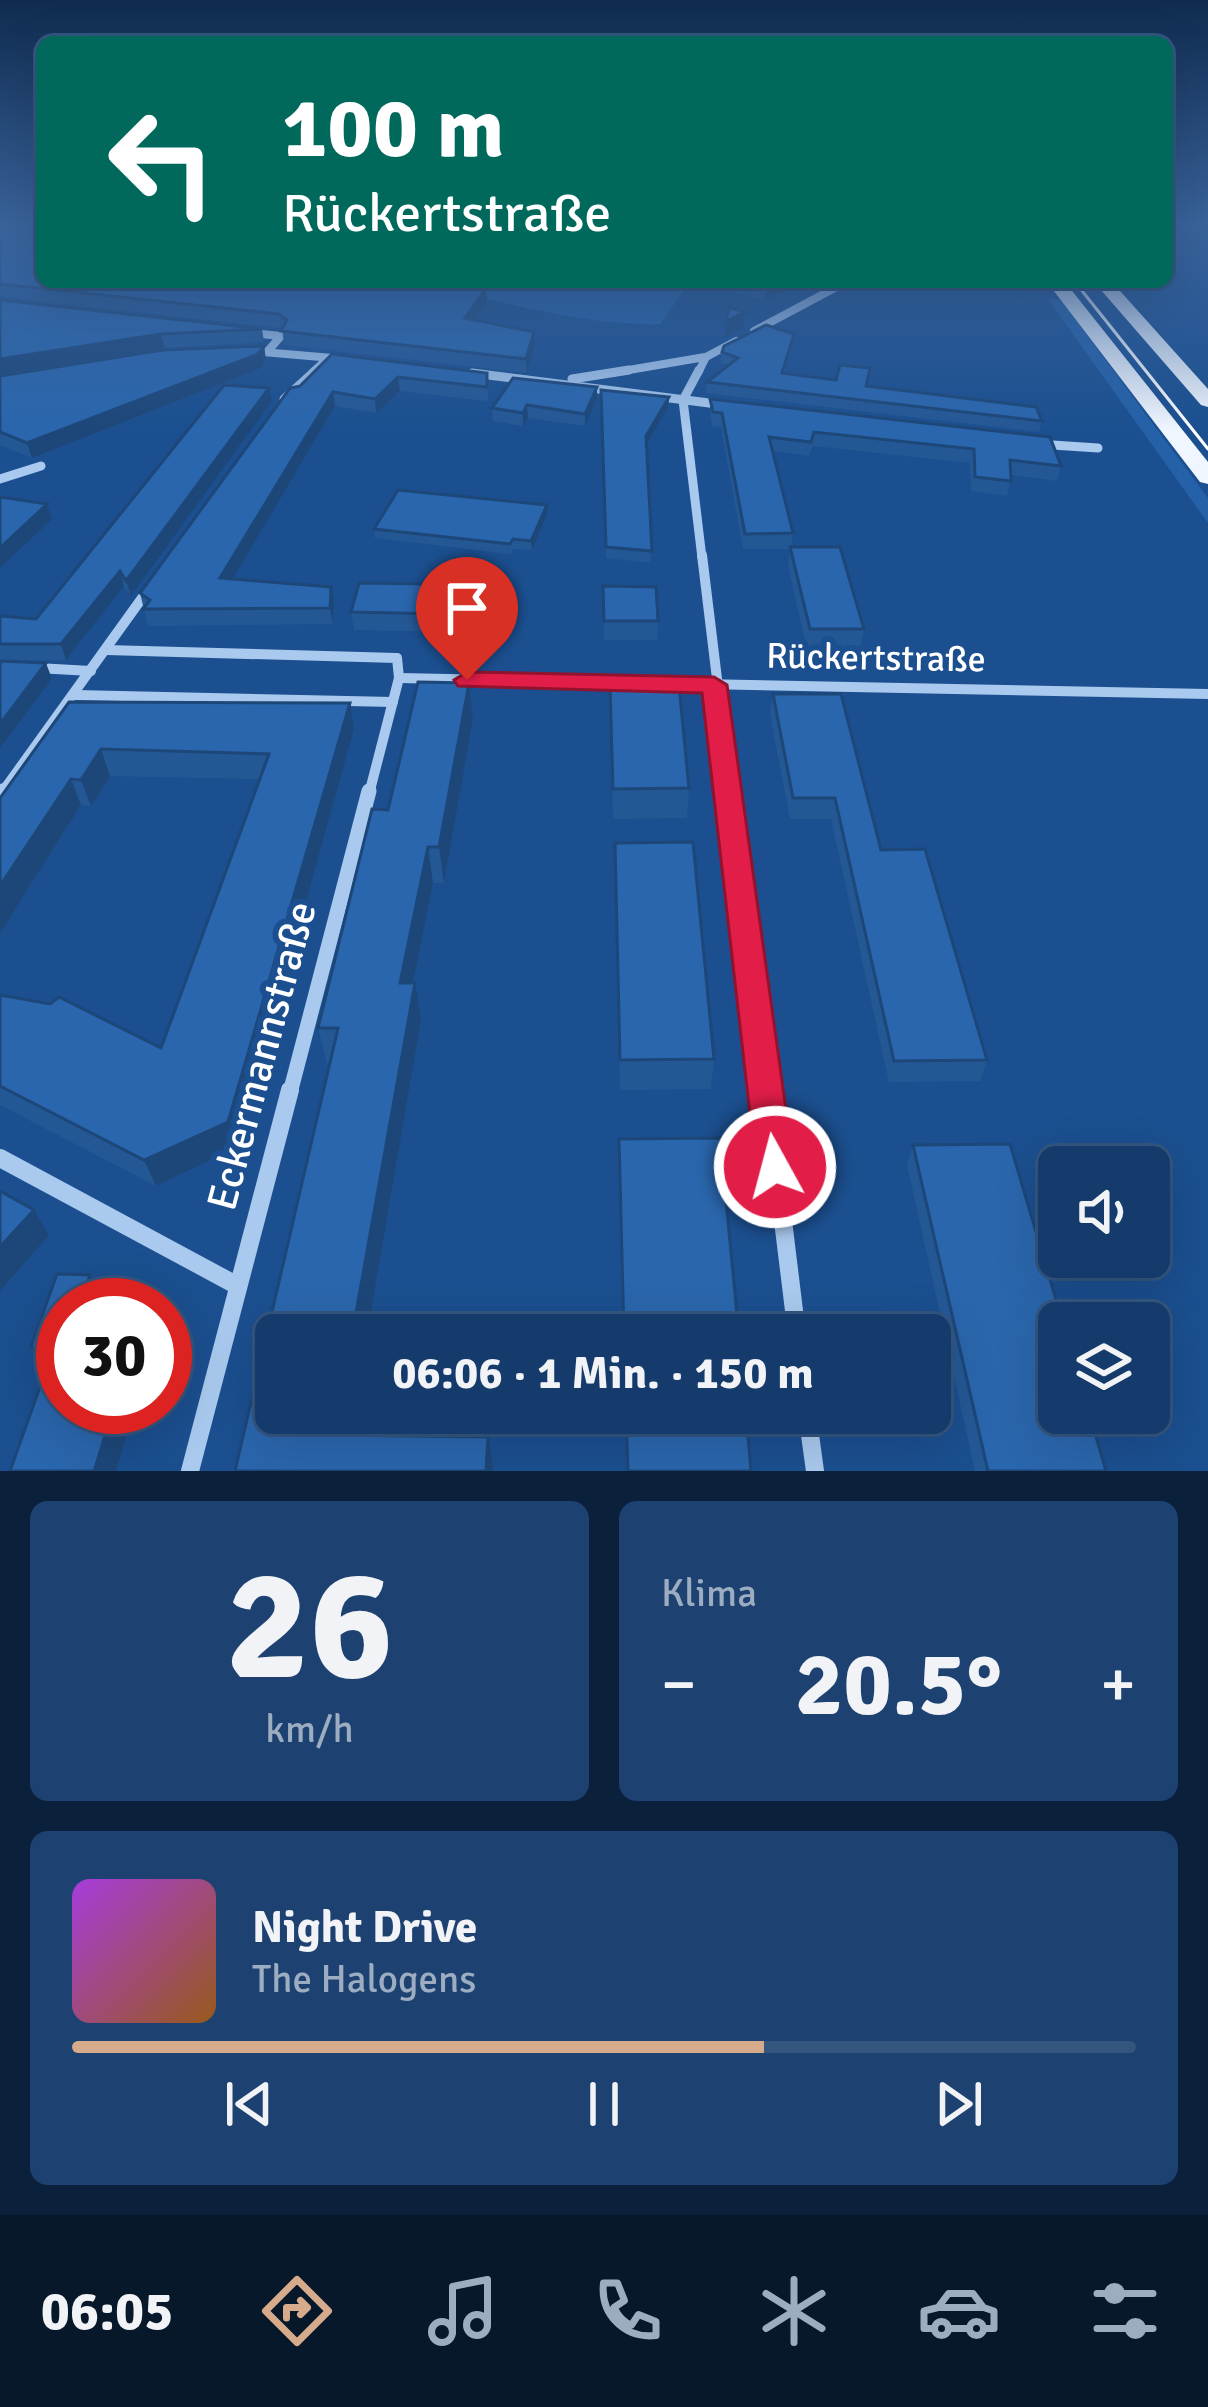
<!DOCTYPE html>
<html lang="de">
<meta charset="utf-8">
<style>
body{margin:0;font-family:Signika,sans-serif;background:#1d4271;color:#f1f3f6;height:100vh;display:flex;flex-direction:column;font-size:45px;white-space:nowrap}
*{box-sizing:border-box;margin:0}
p{font-size:39px;color:#9dadc1}
.icon{flex:none;width:66px;height:66px;fill:none;stroke:currentColor;stroke-width:2;stroke-linecap:round;stroke-linejoin:round}
.map{position:relative;height:1471px;overflow:hidden}
.details{display:flex;flex-direction:column;gap:30px;padding:30px;background:#0b203b;flex:1}
.details>*{flex:none}
.hud{position:absolute;left:36px;top:36px;width:1137px;height:252px;border-radius:18px;box-shadow:0 12px 48px #0002,0 0 0 3px #33557e;background:#00695c;color:#fff;overflow:hidden}
.tools{position:absolute;left:1038px;top:1146px;display:grid;gap:24px}
.tools a{display:grid;place-items:center;width:132px;height:132px;border-radius:18px;background:#143b6b;box-shadow:0 12px 48px #0002,0 0 0 3px #33557e;font-size:60px}
.speed{position:absolute;left:36px;top:1278px;display:flex;gap:24px;font-size:60px;font-weight:700;text-align:center}
.speed>*{display:grid;place-content:center;width:156px;height:156px;border-radius:50%;background:#143b6b;box-shadow:0 12px 48px #0002,0 0 0 3px #33557e;line-height:1}
.speed .limit{border:18px solid #d22;background:#fff;color:#111}
.pin{position:absolute;display:grid;place-items:center;width:102px;height:102px;color:#fff;margin:-123px -51px;border-radius:50% 50% 50% 0;rotate:-45deg;box-shadow:0 0 12px #0007}
.pin .icon{rotate:45deg}
.me{position:absolute;width:132px;margin:-66px;rotate:353deg;stroke-linejoin:round;filter:drop-shadow(0 0 9px #0008)}
.turn{display:flex;align-items:center;gap:42px;height:252px;padding:0 48px;font-size:54px}
.turn .icon{width:156px;height:156px;stroke-width:2.5}
.turn b{display:block;font-size:84px;line-height:102px}
.big{font-size:90px;font-weight:700;line-height:1.1}
.details .card{flex:1;display:flex;flex-direction:column;justify-content:center;gap:18px;min-width:0;padding:0 42px;border-radius:18px;background:#1d4271}
.details .dial{align-items:center;gap:0}
.dial b{font-size:156px;line-height:1}
.song{display:flex;align-items:center;gap:36px}
.cover{width:144px;height:144px;border-radius:18px;background:linear-gradient(135deg,hsl(280 70% 55%),hsl(30 70% 35%))}
.played{height:12px;border-radius:6px;background:linear-gradient(90deg,#d6ab8b 65%,#33557e 65%)}
.keys{display:flex;justify-content:space-around;direction:ltr}
.heat{display:flex;justify-content:space-between;align-items:center;font-size:66px;direction:ltr}
.details .tiles{flex:1;display:grid;gap:30px;grid-template-columns:1fr 1fr}
.card:last-child{grid-column:span 2}
.trip{position:absolute;left:255px;top:1314px;width:696px;height:120px;border-radius:18px;background:#143b6b;box-shadow:0 12px 48px #0002,0 0 0 3px #33557e;font-weight:700;line-height:120px;text-align:center}
.tabs{display:flex;height:192px;justify-content:space-around;align-items:center;background:#08182b;color:#9dadc1}
.tabs .icon{width:84px;height:84px}
.tabs .selected{color:#d6ab8b}
.tabs b{font-size:54px;color:#f1f3f6}
.map>svg:first-child{display:block}
.green{fill:#2461a8}
.lines{fill:none;stroke-linecap:round;stroke-linejoin:round}
.street-far4{stroke:#a9c9ee;stroke-width:8}
.street-far3{stroke:#a9c9ee;stroke-width:9}
.street-far2{stroke:#a9c9ee;stroke-width:10}
.street-far1{stroke:#a9c9ee;stroke-width:15}
.street{stroke:#a9c9ee;stroke-width:18}
.primary{fill:#f0f6ff;fill-rule:evenodd}
.tram{stroke:#fff;stroke-width:3}
.wall{fill:#245895}
.shaded-wall{fill:#1d4779}
.building{fill:#2a66ad;stroke:#1d4779;stroke-width:3}
.route{fill:#e11d48;stroke:#92132f;stroke-width:3}
.labels{text-anchor:middle;dominant-baseline:central;stroke-width:12;stroke-linejoin:round;paint-order:stroke}
.street-label{font-size:36px;fill:#fff;stroke:#1b4f8f}
.near-street-label{font-size:42px;fill:#fff;stroke:#1b4f8f}
</style>
<div class="map">
<svg width="1208" height="1471" viewBox="0 0 1208 1471">
<rect width="100%" height="100%" fill="#1b4f8f"/>
<!-- green -->
<g class="green">
<path d="M393,282h297l-30,42c-90,3 -178,-32 -267,-42z"/>
<path d="M1047,298l13,1 148,199v25z"/>
</g>
<g class="lines">
<!-- street-far4 -->
<g class="street-far4">
<path d="M754,331l92,-49"/>
<path d="M252,333l29,3 -14,16"/>
<path d="M251,351l93,8"/>
<path d="M312,373l13,-12"/>
<path d="M611,373l94,-16"/>
<path d="M698,373l8,-16 30,-16"/>
</g>
<!-- street-far3 -->
<g class="street-far3">
<path d="M699,370l-16,30 19,158"/>
<path d="M472,373l253,32"/>
<path d="M572,379l57,-9"/>
<path d="M284,399l32,-29"/>
<path d="M1037,444l61,4"/>
<path d="M0,479l41,-13"/>
</g>
<!-- street-far2 -->
<g class="street-far2">
<path d="M702,555l29,239"/>
<path d="M106,650l291,8 2,20 -30,116"/>
<path d="M37,668l54,3"/>
<path d="M399,678l809,16"/>
<path d="M75,695l318,7"/>
<path d="M1,794l149,-207"/>
</g>
<!-- street-far1 -->
<g class="street-far1">
<path d="M731,791l36,302"/>
<path d="M0,795l3,-4"/>
<path d="M290,1093l79,-302"/>
</g>
<!-- street -->
<g class="street">
<path d="M767,1090l30,245"/>
<path d="M0,1158l238,128"/>
<path d="M807,1413l8,58"/>
<path d="M190,1471l100,-381"/>
</g>
<!-- primary -->
<g class="primary">
<path d="M1047,282h18l143,180v22l-8,-2z"/>
<path d="M1094,282h18l96,107v18l-7,-2z"/>
</g>
<!-- tram -->
<path class="tram" d="M1075,282l133,167"/>
</g>
<!-- wall -->
<g class="wall">
<path d="M0,225l42,57 444,6 1,14 -13,18 61,26 -8,27 -243,-28 -2,-17 -282,-31z"/>
<path d="M699,282h112l-1,2 -8,-2 -38,19z"/>
<path d="M0,300l262,29 2,13 -99,6 -165,26z"/>
<path d="M794,334l-10,40 83,12 175,35 -3,11 -333,-39 1,-11 21,-17 -7,-2 1,-11z"/>
<path d="M264,346l2,14 -5,8 -229,90 -32,-13v-69z"/>
<path d="M332,354l155,19 1,28 -88,-10 -24,22 -41,-7 -102,173 101,24 -1,21 -185,2 -8,-33 160,-207z"/>
<path d="M269,388l3,13 -141,195 -7,-10 -58,74h-66v-44l36,3z"/>
<path d="M601,390l68,7 -1,11 -22,38 5,117 -45,-5z"/>
<path d="M597,399l-12,27 -57,-8 -5,8 -30,-5 -1,-13z"/>
<path d="M710,399l351,67 -4,15 -46,-6 -4,21 -36,-5 -1,-28 -157,-17 -4,10 -36,-5 20,82 -2,14 73,82 -4,20h-53l-19,-83 2,-17h-47l-22,-122 -9,-1 -2,-14z"/>
<path d="M547,505v9l-15,36 -19,-1 -2,5 -136,-16 -1,-9z"/>
<path d="M497,585l2,18 -4,30 -141,-3 -3,-18z"/>
<path d="M603,586l55,35 -1,19h-53z"/>
<path d="M469,683l4,36 -29,164h-11l-20,100 8,37 -54,315h-91v78h78l-4,22 143,31 -258,5 95,-407h-3l-9,-36 70,-218z"/>
<path d="M773,694l108,156 106,210 -7,21 -91,1 -58,-263h-41l-20,-105z"/>
<path d="M69,702l281,1 4,26 -116,418 -82,39 -156,-81v-110l161,53 99,-269 -150,-3 -19,30 -10,-1 -81,128z"/>
<path d="M610,716l79,72 -2,30 -74,1z"/>
<path d="M615,843l99,216 -3,30 -91,1z"/>
<path d="M619,1139l120,196h-116z"/>
<path d="M913,1145l193,326h-131l-68,-306z"/>
<path d="M57,1274l33,1 15,24 -2,6h-40v102h72l-19,64h-106l37,-102 -16,-22z"/>
</g>
<!-- shaded-wall -->
<g class="shaded-wall">
<path d="M766,282h36l-38,19z"/>
<path d="M486,288l1,14 -21,30 -1,-14z"/>
<path d="M745,312l-2,16 -18,9 1,-16z"/>
<path d="M534,332l1,14 -8,27 -1,-14z"/>
<path d="M161,334l4,14 -165,26v-15z"/>
<path d="M264,346l2,14 -5,8 -229,90 -5,-15z"/>
<path d="M398,377l2,14 -24,22 -1,-14z"/>
<path d="M597,387v12l-12,27v-12z"/>
<path d="M269,388l3,13 -141,195 -5,-15z"/>
<path d="M333,392l2,14 -111,188 -4,-16z"/>
<path d="M669,397l-1,11 -23,39 1,-11z"/>
<path d="M527,405l1,13 -5,8v-13z"/>
<path d="M47,504l5,15 -52,49v-20z"/>
<path d="M547,505v9l-15,36 -1,-9z"/>
<path d="M120,571l4,15 -58,74 -5,-16z"/>
<path d="M497,585l2,18 -4,30 -1,-18z"/>
<path d="M331,587l3,16 -1,21 -3,-16z"/>
<path d="M46,663l6,16 -52,69v-24z"/>
<path d="M469,683l4,36 -29,164 -5,-36z"/>
<path d="M350,703l4,26 -116,418 -82,39 -12,-26z"/>
<path d="M101,749l9,27 -19,30 -10,-26z"/>
<path d="M71,779l10,26 -81,128v-47z"/>
<path d="M428,847l5,36 -27,136 -6,-36z"/>
<path d="M415,983l6,37 -54,315h-15z"/>
<path d="M34,1210l15,25 -49,56v-44z"/>
<path d="M90,1275l15,24 -2,6h-23z"/>
<path d="M169,1309l12,23 -16,58v-68z"/>
<path d="M114,1407h21l-19,64h-22z"/>
<path d="M338,1413h16l-9,51 -11,-29z"/>
<path d="M488,1437l5,29v5h-7z"/>
</g>
<!-- building -->
<g class="building">
<path d="M0,225h42v57h368l76,6 -21,30 69,14 -8,27 -245,-28 6,-11 -8,-6 -279,-30z"/>
<path d="M0,300l262,29 -101,5 -161,25z"/>
<path d="M729,307l16,5 -19,9z"/>
<path d="M766,325l28,9 -12,39 54,7 4,-15 30,3 -4,18 170,21 6,14 -335,-39 31,-24 -16,-6 2,-6z"/>
<path d="M264,346l-6,8 -231,89 -27,-11v-56l163,-26z"/>
<path d="M332,354l155,19v14l-89,-10 -23,22 -42,-7 -113,186 111,9 -1,21 -187,1 7,-9 -10,-7 150,-205 10,-2z"/>
<path d="M513,378l84,9 -12,27 -58,-9 -4,8 -31,-5z"/>
<path d="M224,385l45,3 -143,193 -6,-10 -59,73h-61v-28l36,3z"/>
<path d="M601,390l68,7 -23,39 6,115 -46,-4z"/>
<path d="M710,399l340,38 11,29 -51,-6 1,21 -36,-4 -1,-28 -160,-17 -3,10 -42,-5 24,96 -48,1 -23,-121 -9,-1z"/>
<path d="M398,490l149,15 -16,36 -18,-2 -3,5 -136,-15z"/>
<path d="M0,497l47,7 -47,44z"/>
<path d="M790,547h50l24,82h-54z"/>
<path d="M359,583l138,2 -3,30 -143,-3z"/>
<path d="M603,586l53,1 2,34h-54z"/>
<path d="M0,661l46,2 -46,61z"/>
<path d="M418,682l51,1 -30,164h-11l-28,136h15l-63,352h-76v78h62l-4,22 154,2 -2,34h-251l103,-443h-20l54,-219 16,1z"/>
<path d="M610,686h69l10,102 -76,1z"/>
<path d="M773,694h68l40,156 44,-1 62,211 -93,1 -59,-263h-42z"/>
<path d="M69,702l281,1 -122,419 -84,38 -144,-74v-91l50,9 9,-7 102,51 108,-294 -168,-5 -20,31 -10,-1 -71,107v-88z"/>
<path d="M693,842l21,217 -94,1 -5,-217z"/>
<path d="M720,1138l19,197h-115l-5,-196z"/>
<path d="M1010,1144l53,179h-4v90h30l17,58h-118l-75,-326z"/>
<path d="M0,1191l34,19 -34,37z"/>
<path d="M57,1274l33,1 -10,30h-17v102h51l-20,64h-84l40,-112 -19,-12z"/>
<path d="M626,1413h120l5,58h-123z"/>
</g>
<!-- sky -->
<linearGradient id="sky" x2="0" y2="1"><stop stop-color="#0f2b4f"/><stop offset="0.52" stop-color="#39639b"/><stop offset="1" stop-color="#39639b" stop-opacity="0"/></linearGradient>
<rect width="1208" height="431" fill="url(#sky)"/>
<!-- route -->
<path class="route" d="M467,672l247,5 13,8 67,482 -5,12 -14,6 -13,-6 -6,-12 -54,-474 -244,-7 -4,-6z"/>
<g class="labels">
<!-- street labels -->
<g class="street-label">
<text transform="translate(876 658) rotate(1)">Rückertstraße</text>
</g>
<!-- near-street labels -->
<g class="near-street-label">
<text transform="translate(262 1056) rotate(-75)">Eckermannstraße</text>
</g>
</g>
</svg>
<div class="tools">
<a><svg class="icon" aria-label="sound" viewBox="0 0 24 24"><path d="M4 9h4l5-4v14l-5-4H4zM17 9q2 3 0 6"/></svg></a>
<a><svg class="icon" aria-label="layers" viewBox="0 0 24 24"><path d="M12 4l9 5-9 5-9-5zM3 14l9 5 9-5"/></svg></a>
</div>
<div class="speed"><div class="limit">30</div></div>
<div class="pin" style="left:467px;top:680px;background:#d93025"><svg class="icon" aria-label="arrive" viewBox="0 0 24 24"><path d="M6 21V4h12l-3 4 3 4H6"/></svg></div>
<svg class="me" style="left:775px;top:1167px" viewBox="-20 -20 40 40"><circle r="17" fill="#e11d48" stroke="#fff" stroke-width="3"/><path d="M0-11L8 9 0 5-8 9z" fill="#fff"/></svg>
<div class="trip">06:06 · 1 Min. · 150 m</div>
<div class="hud">
<div class="turn"><svg class="icon" aria-label="left" viewBox="0 0 24 24"><path d="M17 20v-9H6M10 6l-5 5 5 5"/></svg><div><b>100 m</b>Rückertstraße</div></div>
</div>
</div>
<section class="details">
<div class="tiles">
<div class="card dial"><b>26</b><p>km/h</p></div>
<div class="card"><p>Klima</p>
<div class="heat"><a>−</a><b class="big">20.5°</b><a>+</a></div>
</div>
<div class="card">
<div class="song"><i class="cover"></i><div><b>Night Drive</b><p>The Halogens</p></div></div>
<div class="played"></div>
<div class="keys"><svg class="icon" aria-label="previous" viewBox="0 0 24 24"><path d="M18 5L8 12l10 7zM5 5v14"/></svg><svg class="icon" aria-label="pause" viewBox="0 0 24 24"><path d="M8 5v14M16 5v14"/></svg><svg class="icon" aria-label="next" viewBox="0 0 24 24"><path d="M6 5l10 7-10 7zM19 5v14"/></svg></div>
</div>
</div>
</section>
<nav class="tabs">
<b>06:05</b>
<svg class="icon selected" aria-label="directions" viewBox="0 0 24 24"><path d="M12 3l9 9-9 9-9-9zM9 14v-3h6M13 9l2 2-2 2"/></svg>
<svg class="icon" aria-label="music" viewBox="0 0 24 24"><path d="M9 18V5l10-2v13"/><circle cx="6" cy="18" r="3"/><circle cx="16" cy="16" r="3"/></svg>
<svg class="icon" aria-label="phone" viewBox="0 0 24 24"><path d="M5 4h4l2 5-3 2q2 4 5 5l2-3 5 2v4C11 20 4 13 5 4z"/></svg>
<svg class="icon" aria-label="climate" viewBox="0 0 24 24"><path d="M12 3v18M4 7l16 10M4 17L20 7"/></svg>
<svg class="icon" aria-label="car" viewBox="0 0 24 24"><path d="M5 17H2v-5l4-1 3-4h7l3 4 3 1v5h-3M9 17h6M6 11h13"/><circle cx="7" cy="17" r="2"/><circle cx="17" cy="17" r="2"/></svg>
<svg class="icon" aria-label="filters" viewBox="0 0 24 24"><path d="M4 7h16M4 17h16"/><circle cx="9" cy="7" r="2"/><circle cx="15" cy="17" r="2"/></svg>
</nav>
